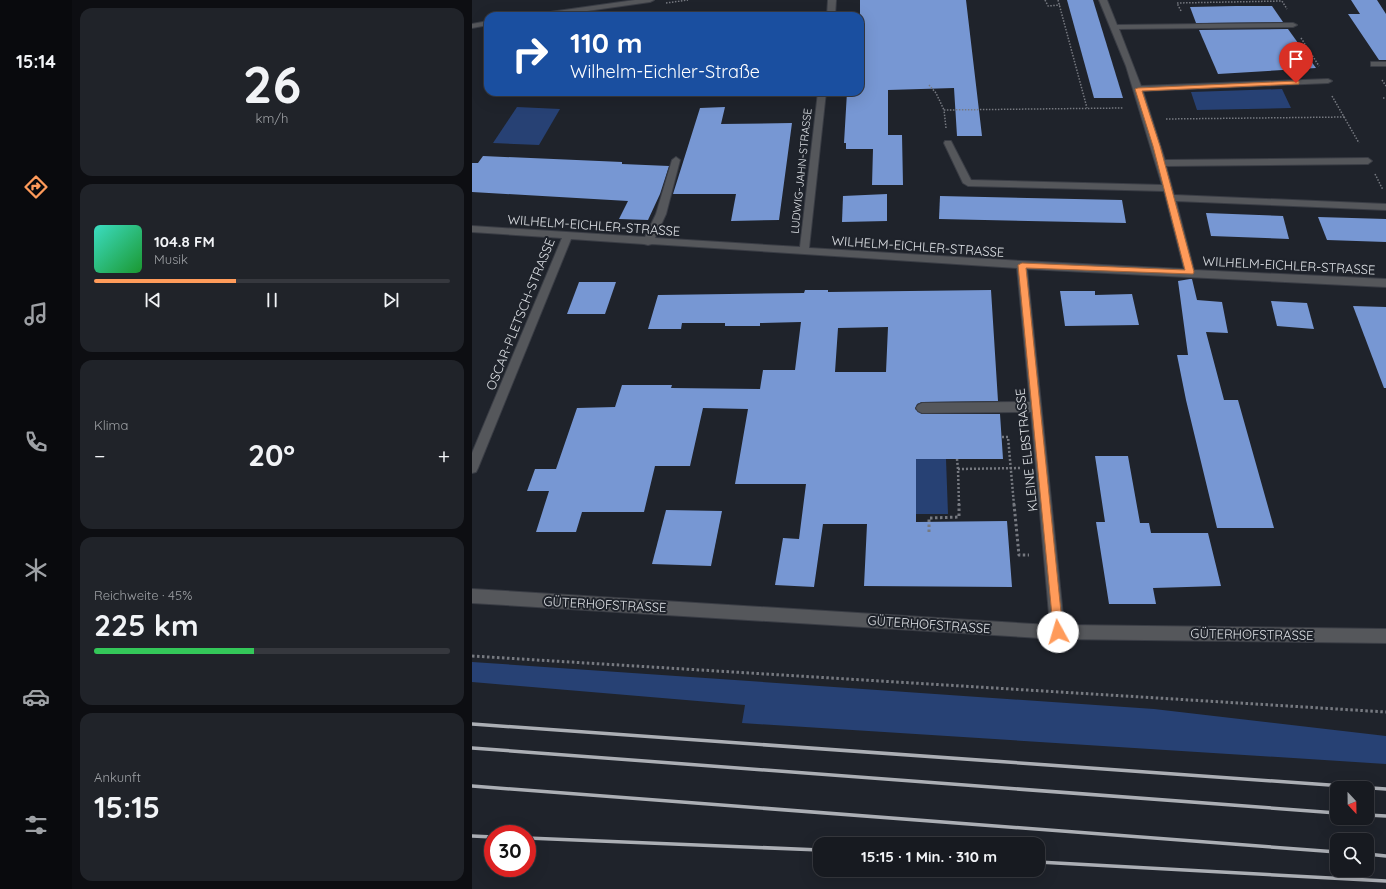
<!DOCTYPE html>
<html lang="de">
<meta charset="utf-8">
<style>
body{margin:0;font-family:Quicksand,sans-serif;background:#202329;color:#f1f3f6;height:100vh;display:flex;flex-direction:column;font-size:15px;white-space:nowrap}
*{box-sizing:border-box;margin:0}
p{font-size:13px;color:#9ea1a5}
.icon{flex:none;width:22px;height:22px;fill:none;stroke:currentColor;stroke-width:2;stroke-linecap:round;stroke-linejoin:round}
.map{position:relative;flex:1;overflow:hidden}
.side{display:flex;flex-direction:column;gap:8px;padding:8px;background:#0d0e12;width:400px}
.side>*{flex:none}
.top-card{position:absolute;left:12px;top:12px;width:380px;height:84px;border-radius:12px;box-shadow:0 4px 16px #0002,0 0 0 1px #36383e;background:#1a4fa0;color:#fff;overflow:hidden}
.needle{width:26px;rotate:158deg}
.controls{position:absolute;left:858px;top:781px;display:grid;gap:8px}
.controls a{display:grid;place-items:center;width:44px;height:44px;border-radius:8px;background:#171a20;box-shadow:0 4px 16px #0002,0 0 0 1px #36383e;font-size:20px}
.speed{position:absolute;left:12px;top:825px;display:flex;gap:8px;font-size:20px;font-weight:700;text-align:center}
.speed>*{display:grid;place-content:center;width:52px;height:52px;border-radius:50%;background:#171a20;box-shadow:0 4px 16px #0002,0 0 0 1px #36383e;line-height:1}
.speed .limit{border:6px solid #d22;background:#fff;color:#111}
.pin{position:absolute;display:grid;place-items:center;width:34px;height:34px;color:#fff;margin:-41px -17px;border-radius:50% 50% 50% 0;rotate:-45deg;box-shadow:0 0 4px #0007}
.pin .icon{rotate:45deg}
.me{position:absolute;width:44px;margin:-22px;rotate:354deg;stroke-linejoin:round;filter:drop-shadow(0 0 3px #0008)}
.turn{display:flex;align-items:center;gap:14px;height:84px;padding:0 20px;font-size:18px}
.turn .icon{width:52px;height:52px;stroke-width:2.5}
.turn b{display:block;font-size:28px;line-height:34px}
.big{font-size:30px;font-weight:700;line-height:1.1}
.side .tile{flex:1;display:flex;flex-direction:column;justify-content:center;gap:6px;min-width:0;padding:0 14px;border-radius:12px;background:#202329}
.side .dial{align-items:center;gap:0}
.dial b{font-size:52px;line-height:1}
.song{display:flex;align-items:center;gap:12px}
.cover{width:48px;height:48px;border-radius:6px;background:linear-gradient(135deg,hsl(170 70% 55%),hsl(130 70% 35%))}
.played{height:4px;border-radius:2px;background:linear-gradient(90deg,#ff9b5a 40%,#36383e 40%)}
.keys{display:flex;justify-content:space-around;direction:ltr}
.heat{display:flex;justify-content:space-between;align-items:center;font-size:22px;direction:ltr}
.charge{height:6px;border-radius:3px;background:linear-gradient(90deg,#34c759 45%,#36383e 0)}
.trip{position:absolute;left:341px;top:837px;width:232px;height:40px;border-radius:12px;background:#171a20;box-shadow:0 4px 16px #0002,0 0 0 1px #36383e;font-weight:700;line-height:40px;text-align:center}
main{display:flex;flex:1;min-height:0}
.menu{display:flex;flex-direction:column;width:72px;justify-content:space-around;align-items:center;background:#090a0d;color:#9ea1a5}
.menu .icon{width:28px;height:28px}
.menu .selected{color:#ff9b5a}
.menu b{font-size:18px;color:#f1f3f6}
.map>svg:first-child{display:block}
.green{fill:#274174}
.building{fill:#7797d3;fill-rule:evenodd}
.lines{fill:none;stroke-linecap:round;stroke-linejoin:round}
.minor-casing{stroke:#3a3d45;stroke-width:2}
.path-far2{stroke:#767980;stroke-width:1.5;stroke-dasharray:1.5 1.5;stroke-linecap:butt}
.path-far1{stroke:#767980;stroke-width:2.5;stroke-dasharray:2 2;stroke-linecap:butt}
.path{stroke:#767980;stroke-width:3;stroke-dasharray:2.5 2.5;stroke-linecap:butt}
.minor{fill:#55575b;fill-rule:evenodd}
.rail{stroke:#acafb5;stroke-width:3.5}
.route{fill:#ff9b5a;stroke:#a6653a}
.labels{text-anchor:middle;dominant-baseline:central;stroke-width:4;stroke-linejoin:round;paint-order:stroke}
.far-street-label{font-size:11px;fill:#dde0e5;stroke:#1f232b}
.street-label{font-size:13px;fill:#dde0e5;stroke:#1f232b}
</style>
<main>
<nav class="menu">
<b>15:14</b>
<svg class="icon selected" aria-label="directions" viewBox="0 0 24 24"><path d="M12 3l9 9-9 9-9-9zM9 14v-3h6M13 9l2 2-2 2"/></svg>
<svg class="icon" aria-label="music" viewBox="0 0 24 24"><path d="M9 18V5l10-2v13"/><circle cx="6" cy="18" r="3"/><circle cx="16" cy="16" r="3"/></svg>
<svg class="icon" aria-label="phone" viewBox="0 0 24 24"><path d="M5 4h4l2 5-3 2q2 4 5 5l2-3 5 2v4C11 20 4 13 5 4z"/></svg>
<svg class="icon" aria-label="climate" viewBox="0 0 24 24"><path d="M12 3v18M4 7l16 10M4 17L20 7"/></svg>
<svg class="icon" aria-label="car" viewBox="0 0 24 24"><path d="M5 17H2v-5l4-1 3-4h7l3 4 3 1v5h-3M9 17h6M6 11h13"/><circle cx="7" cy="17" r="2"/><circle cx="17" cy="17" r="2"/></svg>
<svg class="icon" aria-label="filters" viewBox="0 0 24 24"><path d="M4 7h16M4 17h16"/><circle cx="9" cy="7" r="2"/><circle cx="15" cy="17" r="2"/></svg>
</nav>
<section class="side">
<div class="tile dial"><b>26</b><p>km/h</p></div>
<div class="tile">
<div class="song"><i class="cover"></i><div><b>104.8 FM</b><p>Musik</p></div></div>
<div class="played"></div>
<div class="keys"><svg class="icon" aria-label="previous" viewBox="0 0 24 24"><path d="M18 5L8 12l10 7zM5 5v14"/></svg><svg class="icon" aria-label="pause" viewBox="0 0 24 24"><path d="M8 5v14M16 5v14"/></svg><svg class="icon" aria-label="next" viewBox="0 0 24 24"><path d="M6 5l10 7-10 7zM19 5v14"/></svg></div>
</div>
<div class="tile"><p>Klima</p>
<div class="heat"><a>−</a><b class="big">20°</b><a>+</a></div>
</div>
<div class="tile"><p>Reichweite · 45%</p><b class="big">225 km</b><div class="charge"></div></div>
<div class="tile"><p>Ankunft</p><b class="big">15:15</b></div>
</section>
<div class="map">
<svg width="914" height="889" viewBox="0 0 914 889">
<rect width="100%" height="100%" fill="#1f232b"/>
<!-- green -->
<g class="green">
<path d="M810,89l9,19 -94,2 -6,-18z"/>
<path d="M45,107l43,2 -21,36 -46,-2z"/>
<path d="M444,459h30l2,55h-32z"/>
<path d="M0,662l682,47 232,27v28l-644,-41 3,-18 -273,-23z"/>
</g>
<!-- building -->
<g class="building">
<path d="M388,0h106l16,136h-25l-3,-48 -66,2v45h14l1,50h-31l1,-36h-27v-6h-2l3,-51h13z"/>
<path d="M595,0h26l30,98h-29z"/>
<path d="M879,0h26l9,14v46h-7l-31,-46h12z"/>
<path d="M764,6h36l11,16 -87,1 -6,-16z"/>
<path d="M816,29l28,39 -98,6 -19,-44z"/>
<path d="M253,107l-4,17 71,-1 -13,97 -48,1 5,-27h-63l27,-86z"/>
<path d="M11,156l139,6v2l47,2 -9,28 -12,26 -29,-1 9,-18 -156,-9v-29h6z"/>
<path d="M415,194v27l-45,1 1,-26z"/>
<path d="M468,196l182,4 4,23 -187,-4z"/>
<path d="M734,213l77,3 6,23 -78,-3z"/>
<path d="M846,217l68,2v23l-59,-2z"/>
<path d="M718,279h2l5,21 25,2 6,31 -22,-1 18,68h14l36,128h-57l-31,-128 -9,-45h11l-10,-74z"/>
<path d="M107,282h37l-11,32h-38z"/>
<path d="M333,290h23v2l163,-2 7,111 -76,1 -5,2 -2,5 7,5h78l3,45h-87v63l91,-1 5,66 -148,-1 3,-62h-44l-9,63 -39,-2 8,-47 16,1 7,-55h-71l13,-75 -45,-1 -13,58h-35l-11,46h-62l-6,20h-40l13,-41h-22l8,-22h21l21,-61 38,-1 7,-22h50l-1,3 89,1 3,-19h32l6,-48 -41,1v3h-35v-3h-43l-1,6h-33l10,-34 146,-2zM416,327l-2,45h-51l3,-44z"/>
<path d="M588,291h35v4l37,-1 7,31 -74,1z"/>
<path d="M799,301l36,2 7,26 -37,-3z"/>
<path d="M881,306l33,1v81h-2z"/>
<path d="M623,456h33l12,67h9l2,10h57l13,53 -68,2 3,16h-47l-13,-82h9z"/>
<path d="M194,510l56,1 -11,55 -59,-2z"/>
</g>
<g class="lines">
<defs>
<g id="minor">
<path d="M163,0h19l-4,2 -98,14h-20l4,-2z"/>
<path d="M356,0h8l-1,16h-8z"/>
<path d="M627,0h8l10,25 176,-2 4,2 -4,2 -174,2 22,57 187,-7 4,2 -4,2 -185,8 22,69 203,-2 4,3 -4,3 -202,2 8,29 212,9v6l-210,-9 18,69 192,9v8l-359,-18 37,356 322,4v14l-328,-4 -586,-36v-14l578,36 -19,-213 -109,1 -4,-2 -2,-3 2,-3 4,-2 108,-1 -13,-134 -365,-24 -4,1 -4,-1 -73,-5 -93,229 -2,4 -4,1v-20l90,-215 -90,-6v-6l173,11 11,-23 16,-54 4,-3 4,3 -14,54 -11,24 145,9 18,-155h8l-17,156 213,13 162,8 -20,-78 -196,-5 -5,-3 -19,-40 1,-2h6l20,39 191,5 -36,-119z"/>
<path d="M16,21v4l-16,3v-4z"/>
<rect x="899" y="62" width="15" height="4"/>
</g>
</defs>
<!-- minor casing -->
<use href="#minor" class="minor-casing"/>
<!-- path-far2 -->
<g class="path-far2">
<path d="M573,0l3,6 12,-1"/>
<path d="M586,0l29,108"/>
<path d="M194,3l22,-3"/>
<path d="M709,11l-4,-8 105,-2 5,8"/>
<path d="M829,38l18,28"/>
<path d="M910,80l4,6"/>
<path d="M457,85l7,8 8,17"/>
<path d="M860,96l27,47"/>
<path d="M911,98h3"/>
<path d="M694,119l179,-2"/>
<path d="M474,128l-2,-18 179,-2"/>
<path d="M903,174l8,16"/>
</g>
<!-- path-far1 -->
<g class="path-far1">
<path d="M530,437h6l6,68"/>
<path d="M485,459l1,10"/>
<path d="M487,505l-1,-36 64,-1"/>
</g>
<!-- path -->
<g class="path">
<path d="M542,504l5,51h10"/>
<path d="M457,532v-14l30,-1v-13"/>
<path d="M0,656l914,56"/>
</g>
<!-- minor -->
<use href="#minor" class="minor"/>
<!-- rail -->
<g class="rail">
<path d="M0,724l914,65"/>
<path d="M0,748l865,65"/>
<path d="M0,786l865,66"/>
<path d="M895,815l19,1"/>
<path d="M0,836l21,1"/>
<path d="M55,838l293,12"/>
<path d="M895,854l19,2"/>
<path d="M566,862l348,19"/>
</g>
</g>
<!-- route -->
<path class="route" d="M824,81h3v3l-157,7 18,55 34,126 -1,2 -167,-6 37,364 -1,4 -4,1 -4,-1 -36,-371 4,-2 163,7 -32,-124 -18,-57 3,-1z"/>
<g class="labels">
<!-- far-street labels -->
<g class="far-street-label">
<text transform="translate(329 171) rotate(-84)">LUDWIG-JAHN-STRASSE</text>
</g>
<!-- street labels -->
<g class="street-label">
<text transform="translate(122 225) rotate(4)">WILHELM-EICHLER-STRASSE</text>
<text transform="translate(446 246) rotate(4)">WILHELM-EICHLER-STRASSE</text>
<text transform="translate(817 265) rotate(3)">WILHELM-EICHLER-STRASSE</text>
<text transform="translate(48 314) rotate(-68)">OSCAR-PLETSCH-STRASSE</text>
<text transform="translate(554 450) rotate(-96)">KLEINE ELBSTRASSE</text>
<text transform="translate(133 604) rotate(3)">GÜTERHOFSTRASSE</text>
<text transform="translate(457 624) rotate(4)">GÜTERHOFSTRASSE</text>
<text transform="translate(780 634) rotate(1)">GÜTERHOFSTRASSE</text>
</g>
</g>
</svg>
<div class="controls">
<a><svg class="needle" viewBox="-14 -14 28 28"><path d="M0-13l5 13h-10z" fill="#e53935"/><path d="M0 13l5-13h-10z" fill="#9ea1a5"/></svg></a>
<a><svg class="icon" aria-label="search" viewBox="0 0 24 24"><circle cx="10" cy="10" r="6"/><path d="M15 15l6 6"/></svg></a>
</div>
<div class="speed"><div class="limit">30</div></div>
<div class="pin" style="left:824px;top:83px;background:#d93025"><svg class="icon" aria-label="arrive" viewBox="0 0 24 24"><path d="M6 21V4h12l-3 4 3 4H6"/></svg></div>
<svg class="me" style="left:586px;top:632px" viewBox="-20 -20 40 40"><circle r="19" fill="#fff"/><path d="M0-13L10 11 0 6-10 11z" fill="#ff9b5a"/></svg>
<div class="trip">15:15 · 1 Min. · 310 m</div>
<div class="top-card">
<div class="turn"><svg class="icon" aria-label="right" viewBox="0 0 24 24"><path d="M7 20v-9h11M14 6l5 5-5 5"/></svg><div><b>110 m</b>Wilhelm-Eichler-Straße</div></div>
</div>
</div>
</main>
